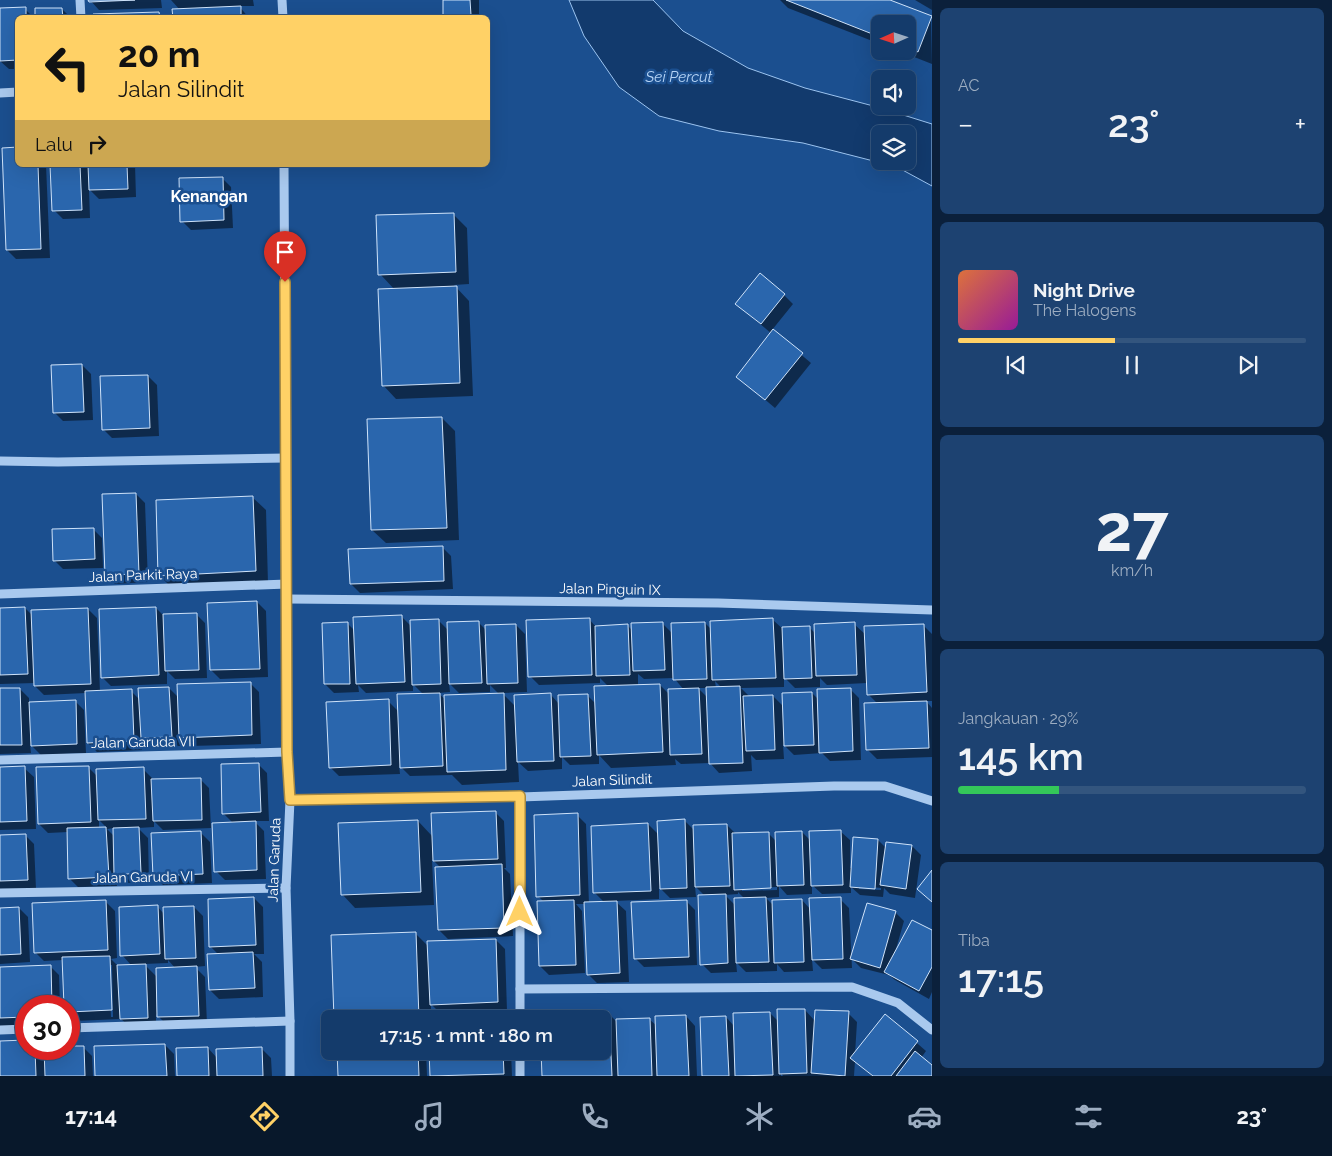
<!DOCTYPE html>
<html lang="id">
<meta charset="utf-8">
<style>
body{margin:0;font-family:Raleway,sans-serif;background:#1d4271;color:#f1f3f6;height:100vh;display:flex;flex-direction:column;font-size:19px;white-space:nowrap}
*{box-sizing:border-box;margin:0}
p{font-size:16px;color:#9dadc1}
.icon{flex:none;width:28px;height:28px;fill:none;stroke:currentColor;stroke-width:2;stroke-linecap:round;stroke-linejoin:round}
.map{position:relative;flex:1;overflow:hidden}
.sheet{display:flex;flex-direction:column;gap:8px;padding:8px;background:#0b203b;width:400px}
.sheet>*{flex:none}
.guide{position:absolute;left:15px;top:15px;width:475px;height:152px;border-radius:8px;box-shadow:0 5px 20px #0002,0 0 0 1px #33557e;background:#ffd166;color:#111;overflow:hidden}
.needle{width:32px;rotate:267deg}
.tools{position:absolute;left:871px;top:15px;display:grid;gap:10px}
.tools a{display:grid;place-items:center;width:45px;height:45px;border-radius:8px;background:#143b6b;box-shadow:0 5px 20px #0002,0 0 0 1px #33557e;font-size:25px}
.speed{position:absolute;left:15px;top:995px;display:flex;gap:10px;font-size:25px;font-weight:700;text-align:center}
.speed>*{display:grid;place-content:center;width:65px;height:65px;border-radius:50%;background:#143b6b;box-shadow:0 5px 20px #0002,0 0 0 1px #33557e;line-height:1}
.speed .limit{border:8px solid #d22;background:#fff;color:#111}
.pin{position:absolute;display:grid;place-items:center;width:42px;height:42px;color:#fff;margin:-51px -21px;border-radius:50% 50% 50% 0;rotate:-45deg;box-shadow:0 0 5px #0007}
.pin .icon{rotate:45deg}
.me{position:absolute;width:55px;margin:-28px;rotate:0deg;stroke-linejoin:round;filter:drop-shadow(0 0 4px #0008)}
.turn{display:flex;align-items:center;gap:18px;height:105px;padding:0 20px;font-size:22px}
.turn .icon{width:65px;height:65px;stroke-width:2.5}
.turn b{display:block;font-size:35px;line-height:42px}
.then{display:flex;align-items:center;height:48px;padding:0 20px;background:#0003;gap:10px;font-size:19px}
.big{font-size:38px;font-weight:600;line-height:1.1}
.sheet .widget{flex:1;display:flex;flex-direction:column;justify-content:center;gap:8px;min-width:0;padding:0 18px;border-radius:8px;background:#1d4271}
.sheet .dial{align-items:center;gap:0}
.dial b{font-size:65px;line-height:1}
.song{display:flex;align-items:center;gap:15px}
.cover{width:60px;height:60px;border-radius:8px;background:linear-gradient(135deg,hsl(20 70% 55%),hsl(300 70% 35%))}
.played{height:5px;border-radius:2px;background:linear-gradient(90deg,#ffd166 45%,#33557e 45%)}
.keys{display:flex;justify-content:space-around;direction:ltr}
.heat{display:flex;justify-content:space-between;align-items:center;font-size:28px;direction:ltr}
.charge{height:8px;border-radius:4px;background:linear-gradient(90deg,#34c759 29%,#33557e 0)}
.trip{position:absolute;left:321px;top:1010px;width:290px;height:50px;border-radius:8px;background:#143b6b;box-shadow:0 5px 20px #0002,0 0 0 1px #33557e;font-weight:600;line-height:50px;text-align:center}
.dock{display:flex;height:80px;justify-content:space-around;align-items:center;background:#08182b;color:#9dadc1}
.dock .icon{width:35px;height:35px}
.dock .selected{color:#ffd166}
.dock b{font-size:22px;color:#f1f3f6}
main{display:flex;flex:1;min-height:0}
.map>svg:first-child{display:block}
.water{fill:#123a6d;stroke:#9cc4f0;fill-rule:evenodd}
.shadow{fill:#0007;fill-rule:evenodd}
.building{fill:#2a66ad;stroke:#cfe3fa}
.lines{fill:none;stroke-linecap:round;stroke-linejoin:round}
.minor{stroke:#a9c9ee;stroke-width:9}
.route-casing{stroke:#a68842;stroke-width:12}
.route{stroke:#ffd166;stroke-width:9}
.labels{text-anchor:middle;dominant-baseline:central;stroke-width:5;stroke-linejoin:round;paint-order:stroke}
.street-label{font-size:14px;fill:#fff;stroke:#1b4f8f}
.water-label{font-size:15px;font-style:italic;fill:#b5d3f5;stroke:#1b4f8f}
.quarter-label{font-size:16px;font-weight:bold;fill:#fff;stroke:#1b4f8f}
</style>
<main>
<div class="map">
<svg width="932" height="1076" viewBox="0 0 932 1076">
<rect width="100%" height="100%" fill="#1b4f8f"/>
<!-- water -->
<path class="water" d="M569,0h84l30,31 65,37 57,20 76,20 51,16v62l-35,-19 -94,-24 -84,-12 -60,-15 -40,-29 -35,-51zM880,134h28v27h-28z"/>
<!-- shadow -->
<g class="shadow">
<path d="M90,0h71l1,8 -63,2z"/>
<path d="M171,0h82l1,6h-15l10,12h-75l6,-8z"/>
<path d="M444,0h35v18h-32l-3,-3z"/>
<path d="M780,0h107l44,17 1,47 -33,-13h9v-27h-28v20l-92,-36z"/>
<path d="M915,0h17v10z"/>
<path d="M25,9l9,9h-16v51h-9l-9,-8v-51z"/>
<path d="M62,9l9,9h-34z"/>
<path d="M18,165h28l4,93 -34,1 -9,-9z"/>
<path d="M52,165h83l1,32 -37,2 -10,-10 1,29 -27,1 -9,-9z"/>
<path d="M222,178l9,9 2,41 -42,2 -9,-9z"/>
<path d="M453,214l14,14 2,56 -15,1 15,16 4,95 -77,3 -13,-14 12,-95 -15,-16z"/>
<path d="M784,295l9,9 -21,26 39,33 -36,45 -37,-31 34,-43 -35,-30z"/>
<path d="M82,365l9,9 2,46 -30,1 -9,-9z"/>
<path d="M148,376l9,9 2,51 -47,2 -9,-9z"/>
<path d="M442,418l13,13 4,109 -73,3 -14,-13z"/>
<path d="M136,494l9,9 3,79 -33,2 -9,-9z"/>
<path d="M252,497l14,13 2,74 -96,4 -13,-13z"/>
<path d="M93,529l9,9 1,30 -40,1 -9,-9z"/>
<path d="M442,547l9,9 2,33 -93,4 -9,-9z"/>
<path d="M257,602l9,9 2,66 -48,2 -9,-9z"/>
<path d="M25,608l8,8 55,-7 9,9 3,74 31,-1 9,9 29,-12 10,10 71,-15 9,9 2,52 -71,2 -10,-10v10l-29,1 -9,-9v12l-45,2 -9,-9 -2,-50 -42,2 -9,-9v-3l-35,1v-75z"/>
<path d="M156,608l7,7 33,-1 9,9 2,55 -32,1 -8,-8v13l-56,2 -9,-9z"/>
<path d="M402,617l9,9 27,-6 10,10 30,-8 8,8 30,-5 9,9 2,58 -25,1 14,14 35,-12 8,9 28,-9 9,9 13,-17 -9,-9v5l-61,2 -9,-9 59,-57 7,8 31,-2 6,6 29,-8 10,10 33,-10 7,7 61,-10 11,10 25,-3 7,7 38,-10 12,11 57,-10 9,9v67h-6l6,7v49l-55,2 -9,-9 10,-46 -10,-10 -1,-11 -40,2 -7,-7v9l-25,1 -11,-11v10l-43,1 8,8h24l11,11 28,-14 7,7 31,-11 9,9 2,62 -31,1 -8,-8 -28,2 -11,-11 1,15 -28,1 -5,-5 1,16 -33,2 -9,-10 -29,1 -6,-5 1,6 -65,3 -12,-13v9l-29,1 -8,-8v12l-34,2 -10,-9 1,20 -57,3 -10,-10 -42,1 -11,-11 1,9 -61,2 -9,-9 58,-66 11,11 25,-17 -11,-11v7l-47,2 -8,-8 1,7 -25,1 -9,-9 22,-61 8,8zM638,674l6,5 30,-1 10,12 -15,4 -9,-9 -22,1zM715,681l7,7h-6zM449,683l10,10 31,-1v-7l9,9 -53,6 -8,-7 12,-1zM698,688h9l1,10z"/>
<path d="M20,689l9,9v5l46,-2 9,9 2,43 -45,2 -11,-11 1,9 -31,1v-64z"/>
<path d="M258,764l9,9 2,48h-15l10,10 2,48 -41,1 -9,-9 17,-48 -10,-10z"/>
<path d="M88,767l9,9 46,-7 9,9v3l48,-2 9,9 2,40 -48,2 -9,-9v6l-16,1 10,10 1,44 -25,1 -8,-8 1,11 -39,1 -9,-9 -1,-46 -20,1 -9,-9zM99,820l8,8h-8zM114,828v8l-7,-7z"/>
<path d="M24,768l10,9 2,52 -36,1v-61z"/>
<path d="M495,812l9,9 2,47h-2l6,6 3,62 -65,3 -9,-9 2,-62 -9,-9 2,46 -79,3 -13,-14 76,-73 15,16z"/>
<path d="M577,815l9,9 3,80 16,-1 -11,-11 54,-68 11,11 25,-15 10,10 33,-5 9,9 32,-1 9,9 25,-10 9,9 29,-10 10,9v28h2l26,-28 8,8 26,-2 9,9 -6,43 -25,-4 -6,-6 -1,9 -23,-2 -9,-8v6l-29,1 -10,-9v9l-25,1 -8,-9v11l-13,1 7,7 29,-5 9,10 29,-11 9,9 3,60 -30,1 -10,-10 1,12 -29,1 -7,-8v7l-31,1 -10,-10 1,10 -26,1 -9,-9 3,-68 -10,-10 1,11 -26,1 -11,-11v12l-44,2 11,10 3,71 -32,1 -9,-9 -3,-70h-9l6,7 3,62 -36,2 -9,-9 4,-64 -6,-6zM859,886l22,2v2l-22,-1zM777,887v3l-35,1v-3zM738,892l7,7 -10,6 -10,-10 13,-1z"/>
<path d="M201,833l9,9 2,41 -49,2 -9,-9z"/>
<path d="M25,835l9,9 2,45 -36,1v-54z"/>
<path d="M254,898l9,9 1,47h-10l8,8 1,35 -44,2 -9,-9 9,-35 -9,-9z"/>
<path d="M686,901l9,9 2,55 -53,2 -9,-9z"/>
<path d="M106,902l9,9 2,47 -6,1 7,7h14l-10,-11 35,-49 7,8 30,-7 9,9 2,50 -10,1 10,10 2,47 -40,1 -11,-11v12l-26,1 -9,-8 -47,2 -5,-5v-10h-4l-2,-46 -19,1 -9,-9zM168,960l8,9 -19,8 -13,-13 24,-1zM109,965h3l1,52h-2z"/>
<path d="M19,908l9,9 2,45 -30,2v-55z"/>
<path d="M895,912l9,9 -8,28 36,-17v60l-3,7 -34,-19 -6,-5 -28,-7 -9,-9z"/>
<path d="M415,933l14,14 67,-7 9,9 2,62 -67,2 -9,-9v15h-96z"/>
<path d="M50,966l9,9 1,31h-34v20l-26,1v-59z"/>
<path d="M805,1010l10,11 33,-8 9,9 -2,32 31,-38 40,35 -5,7 11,18h-60l-17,-15 -1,15h-71l-2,-3v3h-78l23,-59 8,9 36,-13 9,9z"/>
<path d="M609,1014l9,9 31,-4 8,7 29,-10 9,10 2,50h-154l59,-25z"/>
<path d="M0,1042h26v7h16l3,3v-3l38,-2 9,9 1,20h-93z"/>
<path d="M165,1045l9,9 1,22h-79z"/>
<path d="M208,1048l9,10 45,-9 9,9 1,18h-94z"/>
<path d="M338,1051h88l1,25h-88z"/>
<path d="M431,1051h80l1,25h-81z"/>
</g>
<!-- building -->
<g class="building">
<path d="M88,0h47l-46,2z"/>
<path d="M443,0h27l1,15 -28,1z"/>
<path d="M786,0h104l42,16 -14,36 -10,-5v-23h-28v13z"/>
<path d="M241,6v12h-68l-1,-9z"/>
<path d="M26,7v11h-8v42l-18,1v-53z"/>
<path d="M35,8h27l1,10h-28z"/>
<path d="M159,12l1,6h-67v-4z"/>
<path d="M18,147v18h20l3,84 -35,1 -4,-102z"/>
<path d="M50,165h30l2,45 -30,1z"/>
<path d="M88,165h39l1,24 -39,1z"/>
<path d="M223,177l1,43 -44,2 -1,-44z"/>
<path d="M454,213l2,59 -78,3 -2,-60z"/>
<path d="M760,273l25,21 -24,30 -26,-20z"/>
<path d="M457,286l3,97 -78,3 -4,-97z"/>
<path d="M773,329l30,24 -38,47 -29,-23z"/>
<path d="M82,364l2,48 -31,1 -2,-48z"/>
<path d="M148,375l2,53 -48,2 -2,-54z"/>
<path d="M442,417l5,111 -76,2 -4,-111z"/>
<path d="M136,493l3,81 -34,1 -3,-81z"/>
<path d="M253,496l3,75 -98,5 -2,-76z"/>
<path d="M94,528l1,31 -42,2 -1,-32z"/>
<path d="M443,546l1,35 -94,3 -2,-35z"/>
<path d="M257,601l3,68 -50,1 -3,-67z"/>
<path d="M25,607l3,67 -28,1v-67z"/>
<path d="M156,607l3,68 -58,3 -2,-69z"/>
<path d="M88,608l3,76 -57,2 -3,-76z"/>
<path d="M197,613l2,57 -34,1 -2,-57z"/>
<path d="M402,615l3,67 -49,2 -3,-67z"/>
<path d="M590,618l2,57 -64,2 -2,-57z"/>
<path d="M773,618l3,60 -64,2 -2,-59z"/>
<path d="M439,619l2,65 -29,1 -2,-65z"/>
<path d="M479,621l3,62 -33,1 -2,-62z"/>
<path d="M348,622l2,62h-26l-2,-61z"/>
<path d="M663,622l2,48 -32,1 -2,-48z"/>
<path d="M705,622l2,57 -34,1 -2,-57z"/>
<path d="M855,622l2,53 -41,1 -2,-52z"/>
<path d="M516,624l2,59 -31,1 -2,-59z"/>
<path d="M628,624l2,51 -34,1 -1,-50z"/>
<path d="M924,624l3,68 -60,3 -3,-69z"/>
<path d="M810,626l2,52 -28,1 -2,-52z"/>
<path d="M251,682l1,53 -73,3 -2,-54z"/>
<path d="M660,684l3,68 -66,3 -3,-69z"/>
<path d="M740,686l3,77 -34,1 -3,-77z"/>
<path d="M169,687l3,50 -31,1 -3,-50z"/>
<path d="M0,688h20l2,57h-22z"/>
<path d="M699,688l3,66 -32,1 -2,-66z"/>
<path d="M851,688l2,63 -34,2 -2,-64z"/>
<path d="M132,689l2,52 -47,2 -2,-52z"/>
<path d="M812,692l2,53 -30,1 -2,-53z"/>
<path d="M440,693l3,73 -43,2 -3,-74z"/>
<path d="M504,693l2,77 -59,2 -3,-77z"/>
<path d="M551,693l3,68 -37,1 -3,-67z"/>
<path d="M588,694l3,62 -31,1 -2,-62z"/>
<path d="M773,695l2,55 -29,1 -3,-55z"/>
<path d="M389,699l2,66 -62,3 -3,-66z"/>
<path d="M76,700l1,44 -46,2 -2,-44z"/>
<path d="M927,701l2,47 -63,2 -2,-47z"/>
<path d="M259,763l2,49 -39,2 -1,-50z"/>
<path d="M25,766l2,55 -27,1v-55z"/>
<path d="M89,766l2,56 -53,2 -2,-57z"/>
<path d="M144,767l2,52 -48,1 -2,-51z"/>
<path d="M201,778l1,42 -49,1 -2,-42z"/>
<path d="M496,811l2,48 -65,2 -2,-48z"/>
<path d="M578,813l2,82 -44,2 -2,-82z"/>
<path d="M685,819l2,69 -27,1 -3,-68z"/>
<path d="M418,820l3,72 -80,3 -3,-72z"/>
<path d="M256,821l1,49 -43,2 -2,-49z"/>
<path d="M648,823l3,68 -58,2 -2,-67z"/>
<path d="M727,824l3,62 -35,1 -2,-62z"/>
<path d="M106,827l3,50 -41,2 -1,-51z"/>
<path d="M139,827l2,46 -27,2 -1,-47z"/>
<path d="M841,830l2,55 -32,1 -2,-55z"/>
<path d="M201,831l2,43 -50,2 -2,-43z"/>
<path d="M802,831l2,54 -27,1 -2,-54z"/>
<path d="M769,832l2,56 -37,2 -2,-57z"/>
<path d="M26,834l2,46 -28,1v-46z"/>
<path d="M853,837l25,2 -3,50 -25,-2z"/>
<path d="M886,842l26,3 -6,44 -26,-4z"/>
<path d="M502,864l2,64 -66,2 -3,-63z"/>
<path d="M932,870v32l-15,-13z"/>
<path d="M726,894l2,69 -28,2 -2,-70z"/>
<path d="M254,897l2,48 -47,2 -1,-48z"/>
<path d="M766,897l3,65 -33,1 -2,-65z"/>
<path d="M841,897l2,62 -31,1 -3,-62z"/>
<path d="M802,899l2,63 -30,1 -2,-63z"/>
<path d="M106,900l2,50 -74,3 -2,-50z"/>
<path d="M574,900l2,65 -37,1 -2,-65z"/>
<path d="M687,900l2,57 -55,2 -3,-57z"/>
<path d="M617,901l3,72 -33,2 -3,-73z"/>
<path d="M867,903l29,8 -16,57 -30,-9z"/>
<path d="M158,905l2,49 -40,2 -1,-49z"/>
<path d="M194,906l2,52 -31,1 -2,-52z"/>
<path d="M19,907l2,47 -21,1v-47z"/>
<path d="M912,920l20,10v37l-13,24 -35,-19z"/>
<path d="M416,932l3,87h-85l-3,-84z"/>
<path d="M496,939l2,63 -68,3 -3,-64z"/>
<path d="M253,952l2,36 -46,2 -2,-36z"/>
<path d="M110,956l2,54 -43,2v-6h-5l-2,-49z"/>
<path d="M146,964l2,54 -28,1 -3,-54z"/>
<path d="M51,965l1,41h-26v11l-26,1v-51z"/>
<path d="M197,966l2,50 -42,1 -1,-49z"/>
<path d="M777,1009h28l2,64 -28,1z"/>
<path d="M815,1010l34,1 -4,65 -34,-3z"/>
<path d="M609,1012l3,64h-70l-1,-25h61v-32h-62l-1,-4z"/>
<path d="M770,1012l3,63 -38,1 -2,-63z"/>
<path d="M885,1014l33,27 -27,35h-18l-23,-18z"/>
<path d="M686,1015l3,61h-32l-2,-60z"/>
<path d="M726,1016l3,60h-27l-2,-59z"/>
<path d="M650,1018l2,58h-34l-2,-57z"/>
<path d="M26,1040v9h9l1,27h-36v-35z"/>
<path d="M165,1044l2,32h-72l-1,-30z"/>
<path d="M69,1046h15l1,30h-40l-1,-27h25z"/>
<path d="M208,1047l1,29h-32l-1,-28z"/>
<path d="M262,1047l1,29h-46l-1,-27z"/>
<path d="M337,1051h81l1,25h-81z"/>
<path d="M429,1051h74l1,23 -74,2z"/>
<path d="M915,1051l17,14v11h-36z"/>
</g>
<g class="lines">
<!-- minor -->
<g class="minor">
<path d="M80,0l1,18"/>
<path d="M282,0l1,18"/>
<path d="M0,93l18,-1"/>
<path d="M284,165l3,587 3,48 -4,88 4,133v55"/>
<path d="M0,461l58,1 228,-4"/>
<path d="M0,594l287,-10"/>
<path d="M288,599l430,4 214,7"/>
<path d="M0,760l287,-8"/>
<path d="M520,797v222"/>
<path d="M290,800l230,-3 314,-11h51l47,15"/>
<path d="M0,893l286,-5"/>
<path d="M520,989l332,-2 46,16 34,27"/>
<path d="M69,1028l221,-7"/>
<path d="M0,1030l26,-1"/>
<path d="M520,1076v-25"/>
</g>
</g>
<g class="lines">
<defs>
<path id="route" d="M285,282l2,470 3,48 230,-4v116"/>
</defs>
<!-- route casing -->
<use href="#route" class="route-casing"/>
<!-- route -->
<use href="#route" class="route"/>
</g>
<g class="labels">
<!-- street labels -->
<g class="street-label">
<text transform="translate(143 575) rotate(-2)">Jalan Parkit Raya</text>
<text transform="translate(610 589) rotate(1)">Jalan Pinguin IX</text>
<text transform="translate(143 742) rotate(-1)">Jalan Garuda VII</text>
<text transform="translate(612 780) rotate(-2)">Jalan Silindit</text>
<text transform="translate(274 860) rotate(-88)">Jalan Garuda</text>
<text transform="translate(143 877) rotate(-1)">Jalan Garuda VI</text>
</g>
<!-- water labels -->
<g class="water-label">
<text x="679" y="77">Sei Percut</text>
</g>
<!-- quarter labels -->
<g class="quarter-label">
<text x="209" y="196">Kenangan</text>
</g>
</g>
</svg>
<div class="tools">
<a><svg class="needle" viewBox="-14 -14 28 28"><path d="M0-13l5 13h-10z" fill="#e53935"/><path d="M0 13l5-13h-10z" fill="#9dadc1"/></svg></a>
<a><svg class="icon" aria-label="sound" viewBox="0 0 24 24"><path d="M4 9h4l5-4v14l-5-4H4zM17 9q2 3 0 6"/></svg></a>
<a><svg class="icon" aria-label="layers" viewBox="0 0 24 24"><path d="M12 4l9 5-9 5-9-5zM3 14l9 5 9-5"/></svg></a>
</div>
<div class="speed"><div class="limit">30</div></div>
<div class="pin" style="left:285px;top:282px;background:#d93025"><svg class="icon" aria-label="arrive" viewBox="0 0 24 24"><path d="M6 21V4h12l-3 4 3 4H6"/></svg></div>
<svg class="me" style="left:520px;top:912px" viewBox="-20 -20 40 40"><path d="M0-17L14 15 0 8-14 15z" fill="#ffd166" stroke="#fff" stroke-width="4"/></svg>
<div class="trip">17:15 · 1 mnt · 180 m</div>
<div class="guide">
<div class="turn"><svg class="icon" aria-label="left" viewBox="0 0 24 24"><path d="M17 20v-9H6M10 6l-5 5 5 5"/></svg><div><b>20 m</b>Jalan Silindit</div></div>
<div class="then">Lalu<svg class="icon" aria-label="right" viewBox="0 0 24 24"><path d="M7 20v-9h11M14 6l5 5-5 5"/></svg></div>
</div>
</div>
<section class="sheet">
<div class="widget"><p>AC</p>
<div class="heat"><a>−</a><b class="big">23°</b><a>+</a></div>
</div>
<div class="widget">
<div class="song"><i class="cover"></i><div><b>Night Drive</b><p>The Halogens</p></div></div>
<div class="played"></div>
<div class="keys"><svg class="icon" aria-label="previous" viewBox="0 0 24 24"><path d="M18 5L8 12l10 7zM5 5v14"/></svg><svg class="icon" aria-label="pause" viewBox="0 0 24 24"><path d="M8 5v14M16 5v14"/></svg><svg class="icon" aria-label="next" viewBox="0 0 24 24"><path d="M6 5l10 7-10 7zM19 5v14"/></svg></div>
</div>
<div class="widget dial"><b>27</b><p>km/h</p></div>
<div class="widget"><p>Jangkauan · 29%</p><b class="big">145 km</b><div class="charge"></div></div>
<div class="widget"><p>Tiba</p><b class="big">17:15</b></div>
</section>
</main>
<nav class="dock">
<b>17:14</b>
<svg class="icon selected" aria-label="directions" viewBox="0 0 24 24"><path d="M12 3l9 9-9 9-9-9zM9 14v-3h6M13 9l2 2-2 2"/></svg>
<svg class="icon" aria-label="music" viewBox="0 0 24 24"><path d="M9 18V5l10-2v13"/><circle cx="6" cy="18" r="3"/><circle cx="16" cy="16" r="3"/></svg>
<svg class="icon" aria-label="phone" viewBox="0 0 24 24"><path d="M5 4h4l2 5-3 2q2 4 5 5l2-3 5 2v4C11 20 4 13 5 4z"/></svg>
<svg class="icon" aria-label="climate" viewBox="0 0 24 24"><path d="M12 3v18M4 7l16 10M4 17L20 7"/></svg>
<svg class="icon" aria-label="car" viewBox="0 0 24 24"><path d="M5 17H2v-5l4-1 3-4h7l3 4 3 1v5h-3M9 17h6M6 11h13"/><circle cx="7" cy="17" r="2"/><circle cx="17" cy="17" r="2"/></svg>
<svg class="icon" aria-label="filters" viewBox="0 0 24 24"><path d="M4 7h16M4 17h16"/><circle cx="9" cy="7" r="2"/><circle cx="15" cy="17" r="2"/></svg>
<b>23°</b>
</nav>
